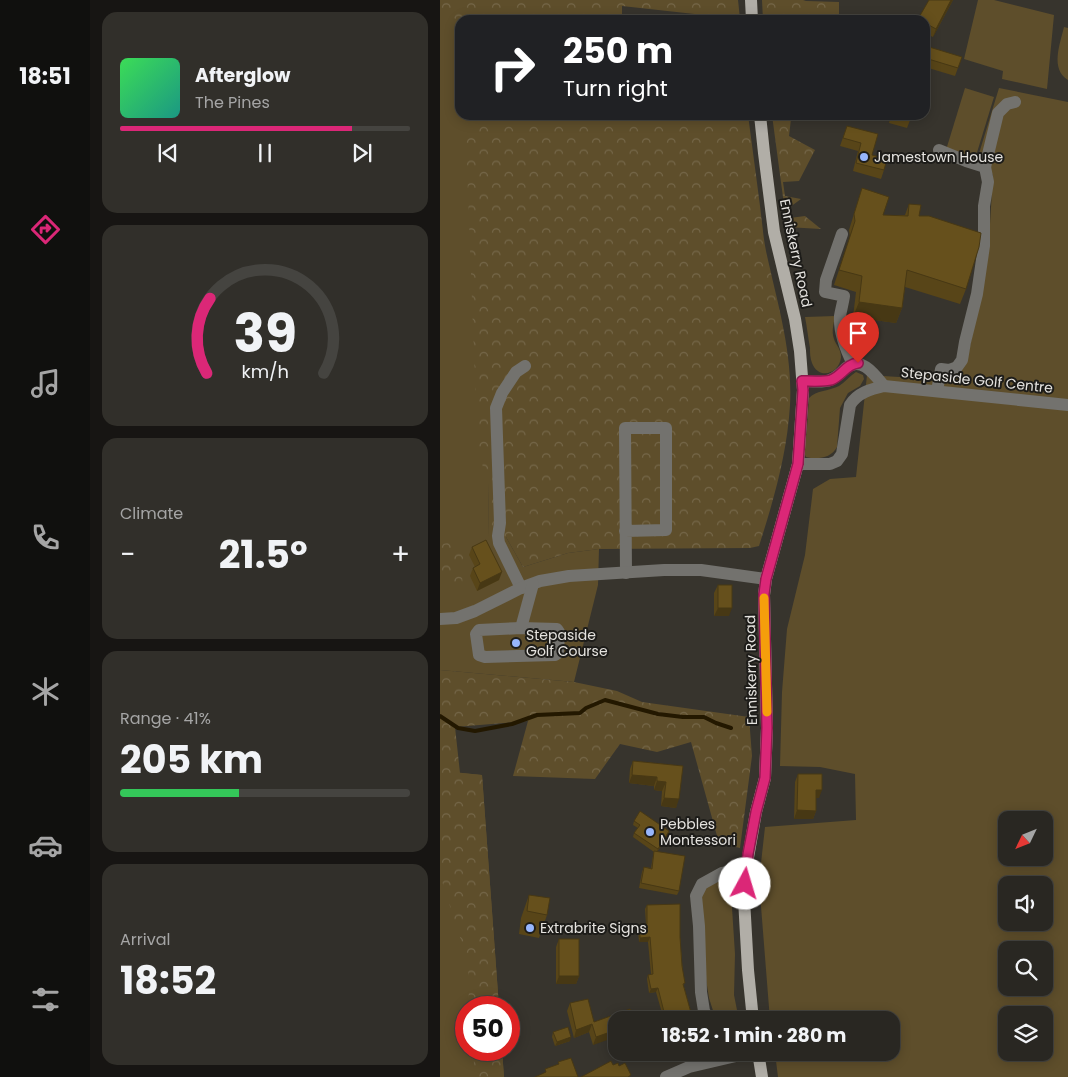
<!DOCTYPE html>
<meta charset="utf-8">
<style>
body{margin:0;font-family:Poppins,sans-serif;background:#312f2a;color:#f1f3f6;height:100vh;display:flex;flex-direction:column;font-size:19px;white-space:nowrap}
*{box-sizing:border-box;margin:0}
p{font-size:16px;color:#a5a5a5}
.icon{flex:none;width:28px;height:28px;fill:none;stroke:currentColor;stroke-width:2;stroke-linecap:round;stroke-linejoin:round}
.map{position:relative;flex:1;overflow:hidden}
.side{display:flex;flex-direction:column;gap:12px;padding:12px;background:#171513;width:350px}
.side>*{flex:none}
.top-card{position:absolute;left:15px;top:15px;width:475px;height:105px;border-radius:15px;box-shadow:0 2px 12px #0003,0 0 0 1px #454440;background:#202124;color:#fff;overflow:hidden}
.needle{width:32px;rotate:227deg}
.tools{position:absolute;left:558px;top:811px;display:grid;gap:10px}
.tools a{display:grid;place-items:center;width:55px;height:55px;border-radius:10px;background:#292722;box-shadow:0 2px 12px #0003,0 0 0 1px #454440;font-size:25px}
.speed{position:absolute;left:15px;top:996px;display:flex;gap:10px;font-size:25px;font-weight:700;text-align:center}
.speed>*{display:grid;place-content:center;width:65px;height:65px;border-radius:50%;background:#292722;box-shadow:0 2px 12px #0003,0 0 0 1px #454440;line-height:1}
.speed .limit{border:8px solid #d22;background:#fff;color:#111}
.pin{position:absolute;display:grid;place-items:center;width:42px;height:42px;color:#fff;margin:-51px -21px;border-radius:50% 50% 50% 0;rotate:-45deg;box-shadow:0 0 5px #0007}
.pin .icon{rotate:45deg}
.me{position:absolute;width:55px;margin:-28px;rotate:6deg;stroke-linejoin:round;filter:drop-shadow(0 0 4px #0008)}
.turn{display:flex;align-items:center;gap:18px;height:105px;padding:0 25px;font-size:22px}
.turn .icon{width:65px;height:65px;stroke-width:2.5}
.turn b{display:block;font-size:35px;line-height:42px}
.big{font-size:38px;font-weight:700;line-height:1.1}
.side .card{flex:1;display:flex;flex-direction:column;justify-content:center;gap:8px;min-width:0;padding:0 18px;border-radius:15px;background:#312f2a}
.side .dial{align-items:center;gap:0}
.dial svg{height:130px;overflow:visible;fill:none;stroke:#454440;stroke-width:7;stroke-linecap:round;text-anchor:middle}
.dial text{fill:#f1f3f6;stroke:none}
.song{display:flex;align-items:center;gap:15px}
.cover{width:60px;height:60px;border-radius:8px;background:linear-gradient(135deg,hsl(130 70% 55%),hsl(170 70% 35%))}
.played{height:5px;border-radius:2px;background:linear-gradient(90deg,#db2777 80%,#454440 80%)}
.keys{display:flex;justify-content:space-around;direction:ltr}
.heat{display:flex;justify-content:space-between;align-items:center;font-size:28px;direction:ltr}
.charge{height:8px;border-radius:4px;background:linear-gradient(90deg,#34c759 41%,#454440 0)}
.trip{position:absolute;left:168px;top:1011px;width:292px;height:50px;border-radius:15px;background:#292722;box-shadow:0 2px 12px #0003,0 0 0 1px #454440;font-weight:700;line-height:50px;text-align:center}
main{display:flex;flex:1;min-height:0}
.tabs{display:flex;flex-direction:column;width:90px;justify-content:space-around;align-items:center;background:#10100e;color:#a5a5a5}
.tabs .icon{width:35px;height:35px}
.tabs .active{color:#db2777}
.tabs b{font-size:22px;color:#f1f3f6}
.map>svg:first-child{display:block}
.grass{fill:#5e4e2b;fill-rule:evenodd}
.forest{fill:url(#forest-crowns)}
.lines{fill:none;stroke-linecap:round;stroke-linejoin:round}
.stream{stroke:#231800;stroke-width:4}
.minor{stroke:#73726e;stroke-width:12}
.major{stroke:#b1aea7;stroke-width:12}
.wall{fill:#584518}
.shaded-wall{fill:#473814}
.building{fill:#66501c;stroke:#473814}
.route-casing{stroke:#8e194d;stroke-width:12}
.route{stroke:#db2777;stroke-width:9}
.slow{stroke:#f59e0b;stroke-width:9}
.poi-dot{fill:#97b6fd;stroke:#1d1c19;stroke-width:2}
.labels{text-anchor:middle;dominant-baseline:central;stroke-width:4;stroke-linejoin:round;paint-order:stroke}
.poi-label{font-size:14px;fill:#e5e3df;stroke:#1d1c19;text-anchor:start}
.street-label{font-size:14px;fill:#e5e3df;stroke:#1d1c19}
</style>
<main>
<nav class="tabs">
<b>18:51</b>
<svg class="icon active" aria-label="directions" viewBox="0 0 24 24"><path d="M12 3l9 9-9 9-9-9zM9 14v-3h6M13 9l2 2-2 2"/></svg>
<svg class="icon" aria-label="music" viewBox="0 0 24 24"><path d="M9 18V5l10-2v13"/><circle cx="6" cy="18" r="3"/><circle cx="16" cy="16" r="3"/></svg>
<svg class="icon" aria-label="phone" viewBox="0 0 24 24"><path d="M5 4h4l2 5-3 2q2 4 5 5l2-3 5 2v4C11 20 4 13 5 4z"/></svg>
<svg class="icon" aria-label="climate" viewBox="0 0 24 24"><path d="M12 3v18M4 7l16 10M4 17L20 7"/></svg>
<svg class="icon" aria-label="car" viewBox="0 0 24 24"><path d="M5 17H2v-5l4-1 3-4h7l3 4 3 1v5h-3M9 17h6M6 11h13"/><circle cx="7" cy="17" r="2"/><circle cx="17" cy="17" r="2"/></svg>
<svg class="icon" aria-label="filters" viewBox="0 0 24 24"><path d="M4 7h16M4 17h16"/><circle cx="9" cy="7" r="2"/><circle cx="15" cy="17" r="2"/></svg>
</nav>
<section class="side">
<div class="card">
<div class="song"><i class="cover"></i><div><b>Afterglow</b><p>The Pines</p></div></div>
<div class="played"></div>
<div class="keys"><svg class="icon" aria-label="previous" viewBox="0 0 24 24"><path d="M18 5L8 12l10 7zM5 5v14"/></svg><svg class="icon" aria-label="pause" viewBox="0 0 24 24"><path d="M8 5v14M16 5v14"/></svg><svg class="icon" aria-label="next" viewBox="0 0 24 24"><path d="M6 5l10 7-10 7zM19 5v14"/></svg></div>
</div>
<div class="card dial"><svg viewBox="0 0 100 80">
<path d="M14 69A42 42 0 1 1 86 69"/>
<path d="M14 69A42 42 0 0 1 16 23" stroke="#db2777"/>
<text x="50" y="56" font-size="32" font-weight="700">39</text>
<text x="50" y="72" font-size="11">km/h</text>
</svg></div>
<div class="card"><p>Climate</p>
<div class="heat"><a>−</a><b class="big">21.5°</b><a>+</a></div>
</div>
<div class="card"><p>Range · 41%</p><b class="big">205 km</b><div class="charge"></div></div>
<div class="card"><p>Arrival</p><b class="big">18:52</b></div>
</section>
<div class="map">
<svg width="628" height="1077" viewBox="0 0 628 1077">
<defs>
<pattern id="forest-crowns" width="20" height="18" patternUnits="userSpaceOnUse" patternTransform="scale(1.25)"><rect width="20" height="18" fill="#5e4e2b"/><path d="M2 6a3 3 0 1 1 6 0M12 15a3 3 0 1 1 6 0" fill="none" stroke="#756749"/></pattern>
</defs>
<rect width="100%" height="100%" fill="#37342d"/>
<!-- grass -->
<g class="grass">
<path d="M0,0l20,20v95h14l14,349 1,72 17,1 17,30 45,-14 31,-4 -1,36 -24,97 -134,-12z"/>
<path d="M538,0h16l60,15 -7,74 -45,-10 1,-8 -39,-12z"/>
<path d="M624,27l4,1v52c-18,-11 -8,-36 -4,-53z"/>
<path d="M525,88l29,9 -19,62 -29,-9z"/>
<path d="M559,88l69,14v975h-290l-3,-24 116,-1v-32h-121l-11,-139 6,-54 91,-7 -1,-46 -35,-7 -40,-1 2,-74 5,-63 18,-74 8,-66 17,-10 26,-2 11,-102 32,2 60,-4 8,-12 21,-105 5,-81 -16,-15zM566,820h38v38h-38zM566,885h38v37h-38zM566,950h38v38h-38zM566,1015h38v37h-38z"/>
<path d="M395,316c-1,7 -4,15 -1,23 2,6 7,10 7,18 -1,16 -22,24 -29,6 -2,-5 -2,-10 -2,-15 -2,-11 -3,-21 -5,-31z"/>
<path d="M416,372l7,3 1,4 -4,7 -12,7 -8,15 -3,39c-6,11 -19,13 -31,10l-2,-4 3,-25 2,-30c7,-8 21,-7 30,-12 6,-4 11,-10 17,-14z"/>
<path d="M0,746l4,25 38,4 17,232 -33,1v42h36l2,27h-64z"/>
<path d="M290,877l5,77 -1,41 5,25h-23l-7,-22 -7,-44v-60l6,-9z"/>
</g>
<!-- forest -->
<g class="forest">
<path d="M0,0h298l2,19 -118,-13v14h-162v2l-17,-11 -3,1z"/>
<path d="M322,0h41l3,1 33,1v18h-76z"/>
<path d="M25,115h283c4,30 8,60 12,91 2,15 3,30 6,45 11,51 27,101 24,154 -3,49 -16,94 -31,141l-9,2 -151,1 -31,4 -45,14 -17,-30h-17l-1,-55 -3,-2 -8,-47z"/>
<path d="M332,115h25l-6,4 -2,17 26,14 -16,31 -16,1 2,14 16,3 -11,8v11l15,-2 16,13 -34,-2z"/>
<path d="M25,541l-3,44 -22,1v-42z"/>
<path d="M0,670l134,12 43,9 25,11 107,15 3,39 -12,92 -21,-5 -28,-101 -34,10 -37,-8 -25,35 -82,-3 15,-55 -73,6 5,46 22,2 17,232h-30l-1,-45 -28,-87z"/>
<path d="M33,1050h29l2,27h-29z"/>
</g>
<g class="lines">
<!-- stream -->
<path class="stream" d="M0,716l18,12 17,3 37,-7 25,-9 43,-2 6,-5 19,-8 53,14 25,3h21l12,6 15,5"/>
<!-- minor -->
<g class="minor">
<path d="M545,167l13,-54 9,-9 8,-2"/>
<path d="M402,234l-16,46 -1,12 19,4c-1,7 -3,14 -4,20 -1,16 6,34 13,48"/>
<path d="M362,381c7,0 21,2 28,-1 6,-2 12,-8 16,-12 15,-13 29,7 38,18"/>
<path d="M497,391l4,-22 8,1 8,-3 5,-7 3,-18 12,-48 7,-48v-40l4,-24 -3,-15 -19,-6 -27,-11"/>
<path d="M358,464h32l7,-3 5,-7 8,-49c7,-12 21,-16 34,-19l184,19"/>
<path d="M185,531l41,-1v-102h-41l1,145"/>
<path d="M81,588l-22,-45 -1,-7 2,-13 -4,-115 6,-15 14,-21 9,-6"/>
<path d="M0,619l16,-1 19,-7 46,-23 19,-7 29,-5 95,-6h37l65,9"/>
<path d="M81,628l36,1 2,3 -1,21 -3,2 -70,2 -6,-2 -3,-21 3,-4z"/>
<path d="M81,628l12,-44"/>
<path d="M269,1020l-5,-9 -3,-19 -2,-66 -3,-30 6,-12 20,-11 24,-4"/>
<path d="M226,1077l23,-10 64,-15"/>
</g>
<!-- major -->
<g class="major">
<path d="M311,0l1,20"/>
<path d="M313,1020l-5,-50 -4,-71 2,-30 10,-57 9,-34 2,-50 -3,-133 2,-16 32,-115 5,-74 -3,-39 -5,-32 -21,-87 -10,-79 -4,-38"/>
<path d="M318,1052l4,25"/>
</g>
</g>
<!-- wall -->
<g class="wall">
<path d="M489,0h24l-20,37 -8,-4v-13h-7z"/>
<path d="M485,49l37,8 -7,19 -30,-9z"/>
<path d="M451,115h21l-5,13 -18,-5z"/>
<path d="M407,126l37,44 -3,9 -28,-8 5,-20 -18,-5z"/>
<path d="M422,188l21,27h22l4,-11 10,12 47,73 -6,15 -55,-17 -3,21 -6,15 -43,-6 3,-25 -22,-7 16,-48 -1,-7z"/>
<path d="M32,547l27,33 -22,11 -7,-15 3,-8 2,-1 -6,-12z"/>
<path d="M278,585l11,31h-15v-23z"/>
<path d="M193,761l50,5 -7,42 -15,-2 1,-15 -8,-1v-4l-25,-3 1,-14z"/>
<path d="M358,774l21,24h-3v13l-3,8h-19l1,-37z"/>
<path d="M194,821l35,10 -1,5 -11,16 22,39 -2,4 -38,-7 3,-16 2,-5 7,1 2,-12 1,-4 -21,-15 1,-4 4,-5 -5,-3z"/>
<path d="M89,895l18,20 -8,23 -20,-4 2,-16z"/>
<path d="M207,905l33,32 4,50 9,33h-29l-8,-28 -7,1 -2,-14 1,-4 3,-1 -3,-32h-9l-1,-14 2,-4h6l-1,-15z"/>
<path d="M119,939l20,37 -3,8h-20v-37z"/>
<path d="M130,1003l24,19 40,-2 -41,25 -4,-13 -15,6 -7,-27z"/>
<path d="M113,1032l17,9 -15,5 -3,-9z"/>
</g>
<!-- shaded-wall -->
<g class="shaded-wall">
<path d="M511,0h2l-20,37 3,-8z"/>
<path d="M419,302l43,6 -6,15 -43,-6z"/>
<path d="M62,572l-3,8 -22,11 3,-8z"/>
<path d="M278,608h14l-3,8h-15z"/>
<path d="M192,775l25,2 -3,9 -25,-3z"/>
<path d="M217,781l9,1 -4,9 -8,-1z"/>
<path d="M376,790h6l-3,8h-6z"/>
<path d="M224,798l15,1 -3,9 -15,-2z"/>
<path d="M357,810l19,1 -3,8h-19z"/>
<path d="M229,831l-1,5 -12,17 2,-4z"/>
<path d="M210,937l-2,5h-9l1,-4z"/>
<path d="M119,976h20l-3,8h-20z"/>
<path d="M218,988l-2,4 -7,1 2,-4z"/>
<path d="M152,1024l-3,8 -15,6 2,-8z"/>
<path d="M176,1030v7l-23,8 3,-8z"/>
<path d="M131,1037l-1,4 -15,5 2,-4z"/>
</g>
<!-- building -->
<g class="building">
<path d="M489,0h22l-15,29 -11,-6v-3h-5l-2,-1z"/>
<path d="M227,16l18,1v3h-18z"/>
<path d="M486,46l36,11 -4,11 -33,-10v-8z"/>
<path d="M407,126l31,8 -6,21 15,4 -3,11 -28,-7 5,-20 -18,-5z"/>
<path d="M422,188l27,9 -6,18 25,1 1,-12 12,1 -2,11h10l52,17 -2,14 -13,42 -59,-19 -5,38 -43,-6 3,-26 -23,-6 16,-49 -1,-7z"/>
<path d="M46,540l16,32 -22,11 -7,-15 7,-4 -8,-17z"/>
<rect x="278" y="585" width="14" height="23"/>
<path d="M193,761l50,5 -4,33 -15,-1 2,-16 -9,-1v-4l-25,-2z"/>
<path d="M358,774h24v16h-6v21l-19,-1z"/>
<path d="M200,811l29,20 -11,18 -24,-16 6,-8 -6,-4z"/>
<path d="M214,851l31,5 -6,35 -38,-8 3,-16 8,2z"/>
<path d="M89,895l21,3 -3,17 -20,-4z"/>
<path d="M240,904v33l2,29 3,17 -2,1 10,36h-27l-8,-32 -7,1 -3,-14 5,-1 -3,-37 -10,1v-14h7v-19z"/>
<rect x="119" y="939" width="20" height="37"/>
<path d="M148,999l6,23 36,-13 4,11h-18v10l-20,7 -4,-13 -16,6 -6,-27z"/>
<path d="M128,1027l3,10 -14,5 -4,-10z"/>
<path d="M131,1058l7,19h-43l11,-5 -1,-3 14,-5 -1,-2z"/>
<path d="M171,1061l2,4 5,-2 1,3 6,-3 6,12 -3,2h-47z"/>
</g>
<g class="lines">
<defs>
<path id="route" d="M305,884l3,-30 8,-42 9,-34 2,-50 -3,-134 2,-15 32,-115 5,-74 -1,-9c8,0 22,1 29,-1 11,-4 15,-16 27,-17"/>
</defs>
<!-- route casing -->
<use href="#route" class="route-casing"/>
<!-- route -->
<use href="#route" class="route"/>
<!-- slow -->
<path class="slow" d="M324,598l3,114"/>
</g>
<!-- markers -->
<g class="poi-dot">
<circle cx="424" cy="157" r="5"/>
<circle cx="76" cy="643" r="5"/>
<circle cx="210" cy="832" r="5"/>
<circle cx="90" cy="928" r="5"/>
</g>
<g class="labels">
<!-- poi labels -->
<g class="poi-label">
<text x="434" y="157">Jamestown House</text>
<text x="86" y="635">Stepaside<tspan x="86" dy="16">Golf Course</tspan></text>
<text x="220" y="824">Pebbles<tspan x="220" dy="16">Montessori</tspan></text>
<text x="100" y="928">Extrabrite Signs</text>
</g>
<!-- street labels -->
<g class="street-label">
<text transform="translate(356 253) rotate(78)">Enniskerry Road</text>
<text transform="translate(537 380) rotate(6)">Stepaside Golf Centre</text>
<text transform="translate(311 670) rotate(-91)">Enniskerry Road</text>
</g>
</g>
</svg>
<div class="tools">
<a><svg class="needle" viewBox="-14 -14 28 28"><path d="M0-13l5 13h-10z" fill="#e53935"/><path d="M0 13l5-13h-10z" fill="#a5a5a5"/></svg></a>
<a><svg class="icon" aria-label="sound" viewBox="0 0 24 24"><path d="M4 9h4l5-4v14l-5-4H4zM17 9q2 3 0 6"/></svg></a>
<a><svg class="icon" aria-label="search" viewBox="0 0 24 24"><circle cx="10" cy="10" r="6"/><path d="M15 15l6 6"/></svg></a>
<a><svg class="icon" aria-label="layers" viewBox="0 0 24 24"><path d="M12 4l9 5-9 5-9-5zM3 14l9 5 9-5"/></svg></a>
</div>
<div class="speed"><div class="limit">50</div></div>
<div class="pin" style="left:418px;top:363px;background:#d93025"><svg class="icon" aria-label="arrive" viewBox="0 0 24 24"><path d="M6 21V4h12l-3 4 3 4H6"/></svg></div>
<svg class="me" style="left:305px;top:884px" viewBox="-20 -20 40 40"><circle r="19" fill="#fff"/><path d="M0-13L10 11 0 6-10 11z" fill="#db2777"/></svg>
<div class="trip">18:52 · 1 min · 280 m</div>
<div class="top-card">
<div class="turn"><svg class="icon" aria-label="right" viewBox="0 0 24 24"><path d="M7 20v-9h11M14 6l5 5-5 5"/></svg><div><b>250 m</b>Turn right</div></div>
</div>
</div>
</main>
